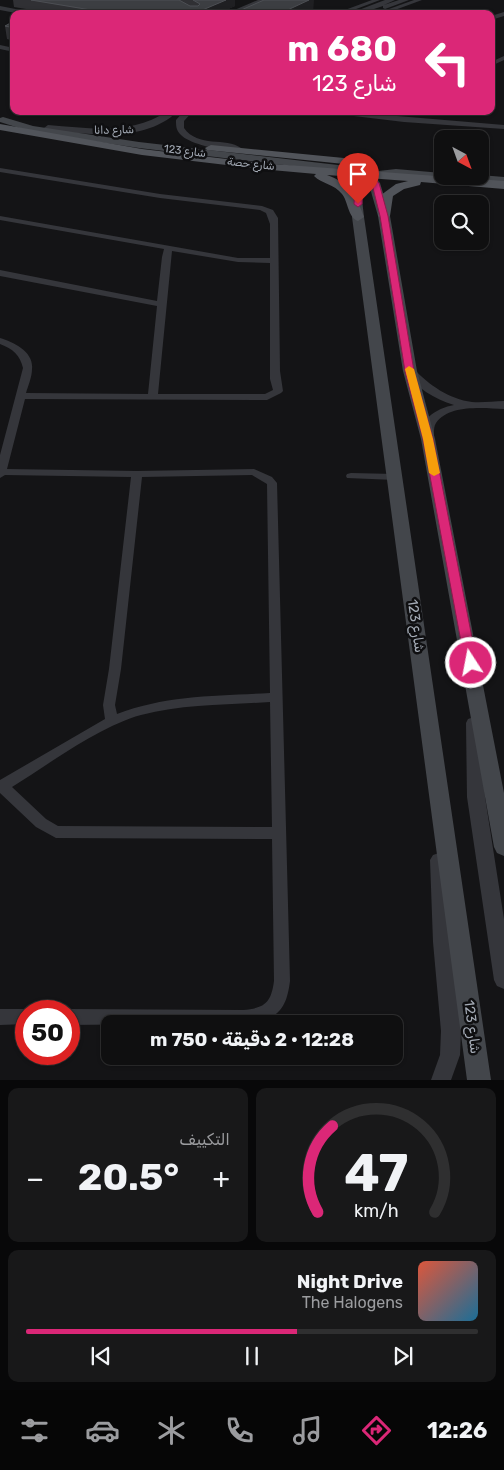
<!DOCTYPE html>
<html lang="ar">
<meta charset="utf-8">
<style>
body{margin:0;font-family:Rubik,"Noto Sans Arabic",sans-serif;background:#181819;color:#f1f3f6;direction:rtl;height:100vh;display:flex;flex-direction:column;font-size:19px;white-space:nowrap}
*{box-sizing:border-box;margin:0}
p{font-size:16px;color:#9b9c9f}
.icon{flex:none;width:28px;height:28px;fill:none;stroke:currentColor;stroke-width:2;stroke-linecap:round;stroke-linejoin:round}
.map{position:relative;height:1080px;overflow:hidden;direction:ltr}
.panel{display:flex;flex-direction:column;gap:8px;padding:8px;background:#080809;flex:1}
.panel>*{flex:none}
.banner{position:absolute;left:10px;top:10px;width:485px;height:105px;border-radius:10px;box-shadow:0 1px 4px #0004,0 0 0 1px #2f2f30;direction:rtl;background:#db2777;color:#fff;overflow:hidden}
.needle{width:32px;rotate:139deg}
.tools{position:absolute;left:434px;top:130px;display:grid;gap:10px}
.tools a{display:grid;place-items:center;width:55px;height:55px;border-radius:10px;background:#0f0f10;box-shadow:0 1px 4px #0004,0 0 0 1px #2f2f30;font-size:25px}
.speed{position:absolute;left:15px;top:1000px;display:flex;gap:10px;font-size:25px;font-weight:700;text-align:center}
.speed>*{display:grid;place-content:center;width:65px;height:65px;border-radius:50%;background:#0f0f10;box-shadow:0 1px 4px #0004,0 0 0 1px #2f2f30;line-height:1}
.speed .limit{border:8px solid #d22;background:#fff;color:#111}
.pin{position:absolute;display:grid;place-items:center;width:42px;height:42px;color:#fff;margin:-51px -21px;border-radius:50% 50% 50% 0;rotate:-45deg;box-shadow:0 0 5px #0007}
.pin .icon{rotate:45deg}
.me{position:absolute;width:55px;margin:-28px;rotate:349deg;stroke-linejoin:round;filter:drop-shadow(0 0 4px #0008)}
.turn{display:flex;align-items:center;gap:18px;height:105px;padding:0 15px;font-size:22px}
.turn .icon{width:65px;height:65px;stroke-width:2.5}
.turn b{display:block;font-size:35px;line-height:42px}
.big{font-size:38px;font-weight:700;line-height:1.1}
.panel .tile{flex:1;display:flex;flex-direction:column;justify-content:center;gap:8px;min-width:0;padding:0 18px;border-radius:10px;background:#181819}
.panel .dial{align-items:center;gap:0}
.dial svg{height:130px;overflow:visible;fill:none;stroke:#2f2f30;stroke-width:7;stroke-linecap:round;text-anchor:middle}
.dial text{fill:#f1f3f6;stroke:none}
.song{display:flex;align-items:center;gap:15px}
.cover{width:60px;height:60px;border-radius:8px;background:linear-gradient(135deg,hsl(10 70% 55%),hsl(200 70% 35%))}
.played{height:5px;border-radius:2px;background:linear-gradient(90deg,#db2777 60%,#2f2f30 60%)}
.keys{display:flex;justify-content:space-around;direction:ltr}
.heat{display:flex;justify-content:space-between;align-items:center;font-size:28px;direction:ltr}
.panel .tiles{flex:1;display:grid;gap:8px;grid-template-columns:1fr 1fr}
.tile:last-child{grid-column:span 2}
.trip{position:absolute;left:101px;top:1015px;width:302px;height:50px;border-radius:10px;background:#0f0f10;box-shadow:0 1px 4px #0004,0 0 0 1px #2f2f30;font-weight:700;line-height:50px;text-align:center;direction:rtl}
.menu{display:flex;height:80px;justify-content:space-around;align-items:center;background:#060606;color:#9b9c9f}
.menu .icon{width:35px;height:35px}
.menu .current{color:#db2777}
.menu b{font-size:22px;color:#f1f3f6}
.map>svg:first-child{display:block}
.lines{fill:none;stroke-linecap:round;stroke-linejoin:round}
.minor{fill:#35363b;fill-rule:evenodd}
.tertiary{fill:#35363b;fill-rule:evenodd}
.secondary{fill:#43464b;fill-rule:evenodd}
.primary{fill:#51545a;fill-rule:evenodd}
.wall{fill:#303034}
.shaded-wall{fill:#1f1f22}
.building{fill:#3c3e42;stroke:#4d4f54}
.route{fill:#db2777;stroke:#8e194d}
.slow{fill:#f59e0b}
.labels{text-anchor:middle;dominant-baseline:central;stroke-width:5;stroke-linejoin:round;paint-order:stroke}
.far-street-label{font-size:11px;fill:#a5acb7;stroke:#0f0f11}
.street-label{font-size:14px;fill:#a5acb7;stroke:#0f0f11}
</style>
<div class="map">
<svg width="504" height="1080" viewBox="0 0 504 1080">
<rect width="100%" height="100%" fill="#141416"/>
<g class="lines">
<!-- minor -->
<g class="minor">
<path d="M258,0h8l-32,14h-9z"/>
<path d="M372,0h8l-37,14h-9z"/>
<path d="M414,0h8l-38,14h-9z"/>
<path d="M0,6l31,6 3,2h-13l-21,-4z"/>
<path d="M504,12v4l-13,4v-4z"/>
<path d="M504,56v4l-13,6v-4z"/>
<path d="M312,111h26l166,14v4l-100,-7z"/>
<path d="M0,168l160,26 102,12 11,4 5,8 2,153 3,20 -2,2 -14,7 -242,-1 -18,70 130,2 117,-2 18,8 5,6 13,498c-3,23 -8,33 -30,42l-191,2v-14h-5l5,-2 174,1c22,-2 28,-7 31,-29l-2,-142 -216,-1 -20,-11 -36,-34v-13l105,-61 -2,-14 6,-36 22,-192 -126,-2 -5,3v-23l23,-87c-3,-13 -10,-19 -23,-24v-6c14,4 34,14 32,31 0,8 -4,17 -6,24l122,1 9,-88 -157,-30v-6l157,31 5,-44 2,-8 -164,-29v-4l238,42h32v-34l-4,-11 -6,-3 -100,-12 -160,-26zM172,251l66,11 32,1v116l3,11 -8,4h-107zM252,475l15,9 3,209c-52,3 -104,2 -153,21l-2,-9 6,-36 21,-192zM270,702l2,125 -214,-1 -12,-7 -34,-32c37,-23 88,-61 129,-72 42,-11 86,-10 129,-13z"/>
<path d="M351,473l44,1 5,3 -5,3 -48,-2 -1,-2 1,-2z"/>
<path d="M0,1009h26l5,2h-5v13l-26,1z"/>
</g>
<!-- tertiary -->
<g class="tertiary">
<path d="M385,0h10l-11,5 15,-5h10l-24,9 -2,-1v-2l-24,8h-11z"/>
<path d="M0,45l14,3v4l-14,-3z"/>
<path d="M168,111h10c-34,33 -88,22 -130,20l-4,-3 4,-3c43,3 81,11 120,-14z"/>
<path d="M184,111h9l-9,10v7c14,20 42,9 57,20 -9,7 -52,-4 -60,-13 -5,-5 -5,-9 -5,-15z"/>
<path d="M410,368l4,1c15,16 35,30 58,33 10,1 22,-1 32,-1v8c-20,-1 -55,-5 -68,14 -4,6 0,13 -4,19h-8c-10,-21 13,-34 30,-37 -20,-6 -37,-17 -50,-34z"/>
<path d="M474,717l6,2 2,4 3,74 19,122v70l-7,-3 -3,-6 -27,-183 -1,-74 2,-4z"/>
<path d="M439,853l6,2 3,5 3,82 10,89 -1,24 -9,25h-20l9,-25 1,-24 -8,-89 -3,-82 3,-5z"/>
</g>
<!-- secondary -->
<path class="secondary" d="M3,117l30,9 106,16 216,25 15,5 26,-3 46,4v3l38,-1 24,2v6l-94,-7 -34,1 4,6 10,33 27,155 18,68 69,354v63l-7,-3 -3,-6 -73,-408 -18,-68 -25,-155 -10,-35c-9,10 -5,24 -4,36l127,863h-24l-115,-863v-28l9,-13 -8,-3 -214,-25 -107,-16 -32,-10v-4z"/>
<!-- primary -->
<g class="primary">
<path d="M0,124l142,25 118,14 244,18v8l-83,-7 -1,3 -16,4 -11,7 -3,20 -6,4 -6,-4 3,-21 15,-11 12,-3 -81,-6c21,7 30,22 37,42l-6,4c-10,-3 -10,-20 -16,-27 -8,-10 -20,-10 -28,-18l2,-2 -56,-5 -118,-14 -142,-25z"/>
<path d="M211,145l133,13 6,3 -6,3 -137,-14 -2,-2z"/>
</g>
</g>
<!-- wall -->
<g class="wall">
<path d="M13,0h222v6l-18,8h-161l-42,-7z"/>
<path d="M14,21v20l-7,-2 -2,-13z"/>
</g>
<!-- shaded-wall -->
<g class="shaded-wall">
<path d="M226,0h9v6l-18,8h-24z"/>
<path d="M309,0h5l-1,14h-34z"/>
</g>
<!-- building -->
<g class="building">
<path d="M31,0h148l11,6h8l2,-2 -7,-4h33l-33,14h-78z"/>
<path d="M264,0h45l-30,14h-47z"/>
<path d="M14,21v7l-9,-2z"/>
</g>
<!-- route -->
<path class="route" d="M368,173l11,10 9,33 26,155 19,68 44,224 -1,4h-9l-2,-4 -42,-224 -18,-68 -25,-155 -8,-32 -4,-4 -5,5 -1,19 -4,3 -4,-3 1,-20z"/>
<!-- slow -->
<path class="slow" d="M409,366l5,3 19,70 7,34 -6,3 -5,-3 -6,-34 -18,-70z"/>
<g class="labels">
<!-- far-street labels -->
<g class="far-street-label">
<text transform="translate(114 130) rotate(-1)">شارع دانا</text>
<text transform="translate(185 151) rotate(7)">شارع 123</text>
<text transform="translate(251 164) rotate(6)">شارع حصة</text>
</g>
<!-- street labels -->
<g class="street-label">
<text transform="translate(416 626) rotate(82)">شارع 123</text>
<text transform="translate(472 1027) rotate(83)">شارع 123</text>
</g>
</g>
</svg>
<div class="tools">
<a><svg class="needle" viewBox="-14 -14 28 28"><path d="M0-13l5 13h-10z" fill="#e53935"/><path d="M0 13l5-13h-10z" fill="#9b9c9f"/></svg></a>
<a><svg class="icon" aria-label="search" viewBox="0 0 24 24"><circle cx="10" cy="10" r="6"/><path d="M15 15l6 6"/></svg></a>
</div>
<div class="speed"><div class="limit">50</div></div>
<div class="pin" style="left:358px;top:204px;background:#d93025"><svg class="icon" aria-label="arrive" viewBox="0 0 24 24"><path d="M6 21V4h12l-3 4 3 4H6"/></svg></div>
<svg class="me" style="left:471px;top:663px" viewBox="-20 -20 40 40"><circle r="17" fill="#db2777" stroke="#fff" stroke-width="3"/><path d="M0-11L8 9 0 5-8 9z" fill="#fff"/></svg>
<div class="trip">12:28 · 2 دقيقة · 750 m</div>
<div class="banner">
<div class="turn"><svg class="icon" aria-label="left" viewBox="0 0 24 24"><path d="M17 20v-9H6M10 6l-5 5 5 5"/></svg><div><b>680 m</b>شارع 123</div></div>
</div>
</div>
<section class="panel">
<div class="tiles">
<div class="tile dial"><svg viewBox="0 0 100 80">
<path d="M14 69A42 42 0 1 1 86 69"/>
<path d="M14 69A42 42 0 0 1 23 16" stroke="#db2777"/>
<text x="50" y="56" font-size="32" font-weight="700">47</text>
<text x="50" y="72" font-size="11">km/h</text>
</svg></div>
<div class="tile"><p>التكييف</p>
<div class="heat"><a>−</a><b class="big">20.5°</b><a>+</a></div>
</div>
<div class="tile">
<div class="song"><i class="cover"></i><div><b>Night Drive</b><p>The Halogens</p></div></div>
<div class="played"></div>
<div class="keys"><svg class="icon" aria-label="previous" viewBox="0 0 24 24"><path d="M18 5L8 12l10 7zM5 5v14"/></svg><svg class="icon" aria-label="pause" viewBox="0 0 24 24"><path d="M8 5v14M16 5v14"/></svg><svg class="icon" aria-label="next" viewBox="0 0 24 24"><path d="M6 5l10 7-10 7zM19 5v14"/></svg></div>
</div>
</div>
</section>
<nav class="menu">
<b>12:26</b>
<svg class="icon current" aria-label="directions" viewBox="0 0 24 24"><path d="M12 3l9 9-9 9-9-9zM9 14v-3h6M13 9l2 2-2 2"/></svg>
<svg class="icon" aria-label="music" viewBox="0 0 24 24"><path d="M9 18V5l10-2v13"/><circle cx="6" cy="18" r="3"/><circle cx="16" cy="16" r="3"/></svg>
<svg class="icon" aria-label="phone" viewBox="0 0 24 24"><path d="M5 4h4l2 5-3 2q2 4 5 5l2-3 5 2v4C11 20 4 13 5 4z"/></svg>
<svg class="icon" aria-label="climate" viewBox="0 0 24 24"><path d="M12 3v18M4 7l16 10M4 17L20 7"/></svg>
<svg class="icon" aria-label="car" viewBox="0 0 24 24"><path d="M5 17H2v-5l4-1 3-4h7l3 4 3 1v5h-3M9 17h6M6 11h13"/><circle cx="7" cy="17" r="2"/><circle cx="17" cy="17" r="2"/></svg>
<svg class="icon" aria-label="filters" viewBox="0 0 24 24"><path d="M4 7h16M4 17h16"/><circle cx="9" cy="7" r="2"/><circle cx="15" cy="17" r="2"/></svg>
</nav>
